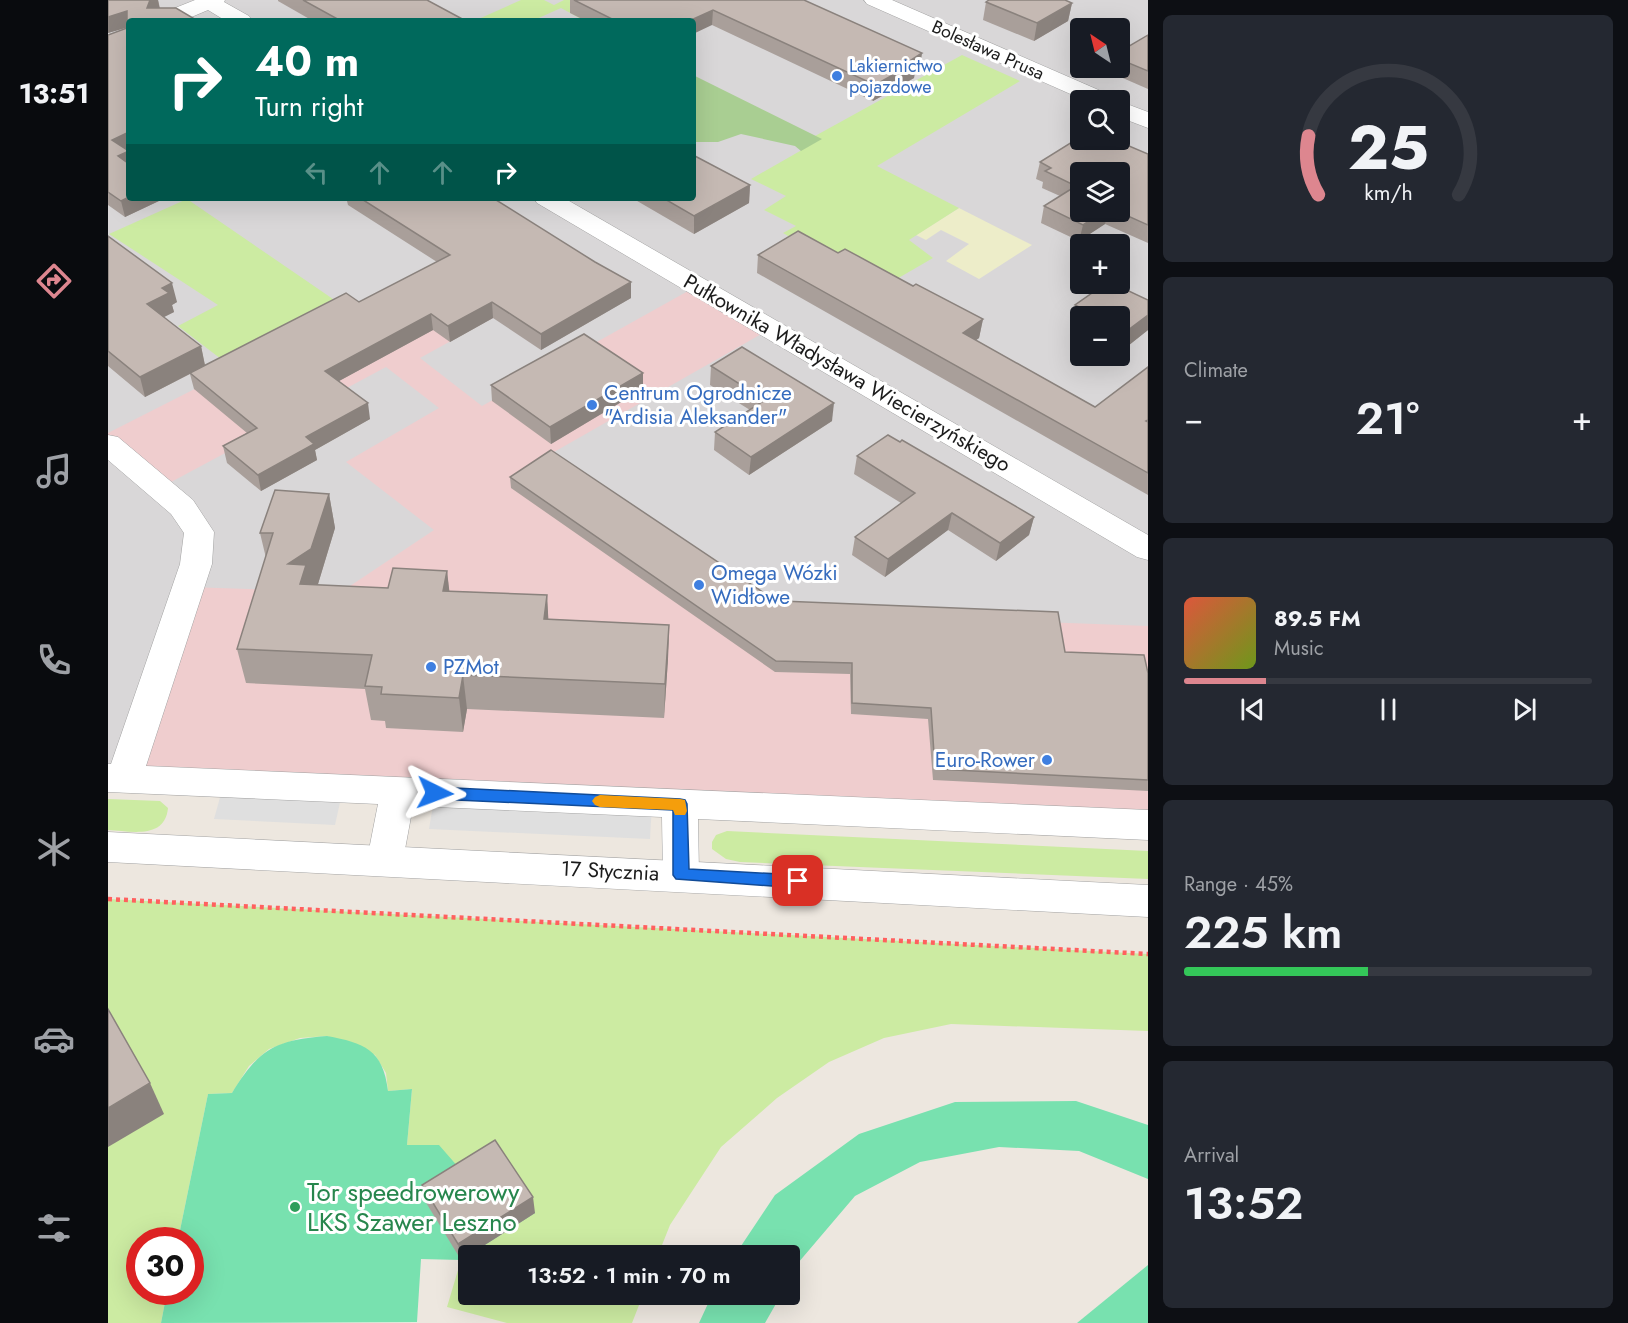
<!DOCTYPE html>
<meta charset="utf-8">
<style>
body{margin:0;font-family:Jost,sans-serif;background:#242831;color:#f1f3f6;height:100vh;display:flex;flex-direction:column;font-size:22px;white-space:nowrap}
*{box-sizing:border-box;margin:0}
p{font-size:20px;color:#9ea1a6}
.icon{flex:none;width:33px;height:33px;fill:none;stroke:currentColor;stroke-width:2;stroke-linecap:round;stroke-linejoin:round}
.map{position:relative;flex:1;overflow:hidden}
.panel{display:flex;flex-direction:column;gap:15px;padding:15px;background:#0d0f14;width:480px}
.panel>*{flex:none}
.banner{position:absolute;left:18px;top:18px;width:570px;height:183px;border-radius:6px;box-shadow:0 6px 24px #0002;background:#00695c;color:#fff;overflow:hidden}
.needle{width:39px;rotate:325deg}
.controls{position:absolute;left:962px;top:18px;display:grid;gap:12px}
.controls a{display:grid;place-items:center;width:60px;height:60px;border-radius:6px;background:#171b24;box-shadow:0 6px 24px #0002;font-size:30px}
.speed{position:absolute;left:18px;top:1227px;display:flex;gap:12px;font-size:30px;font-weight:700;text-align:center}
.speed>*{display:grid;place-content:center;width:78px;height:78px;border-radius:50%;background:#171b24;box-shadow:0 6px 24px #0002;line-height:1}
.speed .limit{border:9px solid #d22;background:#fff;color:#111}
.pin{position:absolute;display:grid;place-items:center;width:51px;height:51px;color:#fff;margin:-26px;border-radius:12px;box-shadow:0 3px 9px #0006}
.me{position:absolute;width:66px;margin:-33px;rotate:93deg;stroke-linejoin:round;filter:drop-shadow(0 0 4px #0008)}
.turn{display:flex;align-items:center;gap:21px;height:126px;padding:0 30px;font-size:27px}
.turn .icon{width:78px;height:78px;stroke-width:2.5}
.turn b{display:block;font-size:42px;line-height:51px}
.lanes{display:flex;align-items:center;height:57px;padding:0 30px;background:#0003;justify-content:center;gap:30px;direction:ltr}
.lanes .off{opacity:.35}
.big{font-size:45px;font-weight:600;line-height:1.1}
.panel .tile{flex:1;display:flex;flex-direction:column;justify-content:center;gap:9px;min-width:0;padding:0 21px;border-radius:9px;background:#242831}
.panel .dial{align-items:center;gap:0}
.dial svg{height:156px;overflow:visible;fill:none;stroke:#363941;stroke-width:7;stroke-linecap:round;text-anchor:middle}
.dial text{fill:#f1f3f6;stroke:none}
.song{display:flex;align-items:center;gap:18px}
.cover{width:72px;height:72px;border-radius:9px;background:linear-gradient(135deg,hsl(10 70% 55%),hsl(80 70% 35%))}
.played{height:6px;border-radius:3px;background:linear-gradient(90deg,#dd868f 20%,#363941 20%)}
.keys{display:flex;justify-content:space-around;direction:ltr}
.heat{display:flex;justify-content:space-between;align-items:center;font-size:33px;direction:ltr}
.charge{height:9px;border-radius:4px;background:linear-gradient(90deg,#34c759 45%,#363941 0)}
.trip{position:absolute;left:350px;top:1245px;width:342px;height:60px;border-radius:6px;background:#171b24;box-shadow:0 6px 24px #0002;font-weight:600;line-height:60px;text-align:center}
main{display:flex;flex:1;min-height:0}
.menu{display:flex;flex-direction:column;width:108px;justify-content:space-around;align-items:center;background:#090b0e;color:#9ea1a6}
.menu .icon{width:42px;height:42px}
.menu .active{color:#dd868f}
.menu b{font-size:27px;color:#f1f3f6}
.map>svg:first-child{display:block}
.residential{fill:#d9d7d8;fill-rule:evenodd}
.commercial{fill:#efcdce}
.farmland{fill:#ededc9}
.grass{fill:#cceba2}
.forest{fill:#a9ce92}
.pitch{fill:#78e1af}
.parking{fill:#dfdfdf}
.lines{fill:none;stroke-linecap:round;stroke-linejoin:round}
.minor-casing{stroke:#a2a2a2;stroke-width:1}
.tertiary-casing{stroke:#a2a2a2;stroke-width:1}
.path{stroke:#ff605e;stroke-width:4.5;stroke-dasharray:4 4;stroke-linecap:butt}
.minor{fill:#fff;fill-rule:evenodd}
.tertiary{fill:#fff;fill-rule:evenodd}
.wall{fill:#a99f9a;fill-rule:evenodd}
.shaded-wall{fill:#8a827d}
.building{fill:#c5b9b3;stroke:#8a827d;stroke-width:1.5}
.route{fill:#1a73e8;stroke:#114b97;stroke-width:1.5}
.slow{fill:#f59e0b}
.shop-dot{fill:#3f7fe0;stroke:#fff;stroke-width:2}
.leisure-dot{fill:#2e9e5b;stroke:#fff;stroke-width:2}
.labels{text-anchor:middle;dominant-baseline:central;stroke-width:6;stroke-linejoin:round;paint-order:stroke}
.far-street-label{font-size:18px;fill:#1b1b1b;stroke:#fff}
.far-shop-label{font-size:18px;fill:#366cbe;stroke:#fff;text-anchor:start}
.street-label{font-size:21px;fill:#1b1b1b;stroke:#fff}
.shop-label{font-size:21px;fill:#366cbe;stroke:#fff;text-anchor:start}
.near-leisure-label{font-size:26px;fill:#27864d;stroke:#fff;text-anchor:start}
</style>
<main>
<nav class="menu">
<b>13:51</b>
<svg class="icon active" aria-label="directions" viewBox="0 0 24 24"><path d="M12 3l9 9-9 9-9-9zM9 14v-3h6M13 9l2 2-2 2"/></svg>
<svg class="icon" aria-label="music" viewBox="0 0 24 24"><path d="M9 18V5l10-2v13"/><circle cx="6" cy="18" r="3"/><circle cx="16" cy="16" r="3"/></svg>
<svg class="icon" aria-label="phone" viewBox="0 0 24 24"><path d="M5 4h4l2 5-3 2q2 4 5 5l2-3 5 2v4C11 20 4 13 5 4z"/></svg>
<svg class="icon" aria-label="climate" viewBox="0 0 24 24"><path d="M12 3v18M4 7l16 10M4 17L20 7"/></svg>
<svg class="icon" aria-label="car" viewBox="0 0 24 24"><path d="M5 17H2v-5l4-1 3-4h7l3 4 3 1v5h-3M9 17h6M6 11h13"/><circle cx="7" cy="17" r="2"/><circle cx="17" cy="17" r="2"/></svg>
<svg class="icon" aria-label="filters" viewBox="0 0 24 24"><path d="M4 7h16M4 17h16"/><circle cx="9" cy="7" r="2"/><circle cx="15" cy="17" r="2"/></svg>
</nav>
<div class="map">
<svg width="1040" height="1323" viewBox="0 0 1040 1323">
<rect width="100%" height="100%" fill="#ede7df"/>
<!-- residential -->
<path class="residential" d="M0,0h1040v829l-1040,-53zM21,21h564v177h-564zM972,28h39v40h-39zM972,100h39v40h-39zM972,172h39v40h-39zM972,244h39v40h-39zM972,316h39v40h-39z"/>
<!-- commercial -->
<path class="commercial" d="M589,286l73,43 -223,127 228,156 373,14v199l-1024,-46 64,-192 153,5 93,-62 -88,-68 93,-54 -53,-41 -226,121 -52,-44v-11l126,-64 304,-76 -118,65 62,48z"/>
<!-- farmland -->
<path class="farmland" d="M851,208l73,37 -53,34 -33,-18 23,-17 -28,-14 -15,10 -10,-5z"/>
<!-- grass -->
<g class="grass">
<path d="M413,0h23l10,5 10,-5h102l-47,21h-34l-24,-13 -29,13h-58z"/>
<path d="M854,55l58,26 -143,85 82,42 -50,32 24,18 -38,22 -62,-21 -2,-11 -30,-5 -18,-10 13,-7 -32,-16 22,-14 -35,-17 70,-40 -6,-3z"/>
<path d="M79,199l162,111 -115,59 -56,-43 40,-21 -109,-71z"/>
<path d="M0,799l52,2 8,7c-3,32 -38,23 -60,22z"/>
<path d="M619,831l421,20v28l-408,-17 -14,-3 -14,-10v-7l4,-7z"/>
<path d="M0,899l1040,55v77l-197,-7 -67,14 -55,24 -52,36 -56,49 -51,78 -12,30 -190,1v38l175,1 -11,28h-125l-60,-16 14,-47 73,-47 -127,-68 5,-56 -24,2 -2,-18 -11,-18 -48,-19 -27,2 -31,11 -20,17 -17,27 -24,1 -30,146h-38v52h27l-6,31h-53z"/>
</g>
<!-- forest -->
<path class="forest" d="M585,75l129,64 -21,12 -6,-5 -54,-12 -23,8h-25z"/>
<!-- pitch -->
<g class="pitch">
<path d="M219,1036c37,7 56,13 61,55l24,-2 -5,56h32l27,31 31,-19 38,56 -74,47 -40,-1 -4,63 -256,1 6,-31h23v-52h-12l30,-146 24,-1c27,-44 43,-53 95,-57z"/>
<path d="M968,1101l72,24v54l-69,-28 -80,-4 -79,15 -65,34 -57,67 -9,16v-23l-54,-1 40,-60 84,-61 96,-32z"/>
<path d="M1040,1265v58h-71z"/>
<path d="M604,1295v-1l69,1 -16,28h-66z"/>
</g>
<!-- parking -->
<g class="parking">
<path d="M116,783l119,6 -8,36 -121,-6z"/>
<path d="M327,793l217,10 -2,36 -221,-10z"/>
</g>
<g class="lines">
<defs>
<g id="minor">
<path d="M117,0l-1,2 25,14 3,5h-26l-18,-11 -26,11h-30l3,-5 40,-16z"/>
<path d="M756,0h28l218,95 3,5h-29l-217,-96z"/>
<path d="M1011,101l29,11v16l-29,-11z"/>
<path d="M426,198h30l584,337v25l-11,-3 -600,-354z"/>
<path d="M0,435l10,2 75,63 21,32 -2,32 -66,202 1002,44v30l-450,-21 1,56 -5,11 -13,4 -13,-4 -5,-11 -1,-58 -249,-11 -10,54 -5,11 -13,4 -13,-4 -5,-11 11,-56 -270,-12v-28h3l69,-200 4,-31 -13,-19 -63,-54z"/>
</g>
<path id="tertiary" d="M0,832l1040,53v32l-1040,-55z"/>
</defs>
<!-- minor casing -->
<use href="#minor" class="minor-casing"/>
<!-- tertiary casing -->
<use href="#tertiary" class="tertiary-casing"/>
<!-- path -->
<path class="path" d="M0,899l1040,55"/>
<!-- minor -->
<use href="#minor" class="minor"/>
<!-- tertiary -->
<use href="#tertiary" class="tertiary"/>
</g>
<!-- wall -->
<g class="wall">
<path d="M0,0h50l2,8 -33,142 2,48 32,2 -36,17 -17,-12v-170l19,-7v-1l-19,6z"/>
<path d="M170,0h149l39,21h-153l-35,-20z"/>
<path d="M462,0h234l116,69 -5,2 -1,7 -41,23 -161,-76 -19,-4h-107l-16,-8z"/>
<path d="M878,2l86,1 -4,18 -34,20 -51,-21z"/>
<path d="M1040,35v54l-39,-17 1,-4h9v-16z"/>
<path d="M1040,154v89l-43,-19 -26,17 -38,-18 3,-17 16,-10 -18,-8 1,-6 -7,-3 4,-17zM1011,172v40h-39z"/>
<path d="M642,185l-1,18 -55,31 -62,-36h61z"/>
<path d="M234,198h151l138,100 -90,52 -48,-32 -43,24 -17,-12 -94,51 31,38 -55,31 2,10 -56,31 -34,-28 -4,-17 24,-13 -53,-44 -4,-15 -45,23 -37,-31v-130l69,66 -5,3 2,7 -10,5 37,29 4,19 154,-63 78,-40 -89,-57 -1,-4z"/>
<path d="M730,253l75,33 70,33 -4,19 -3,2 119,67 53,-40v128l-391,-222 1,-18z"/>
<path d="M997,284h9l34,16v30l-29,23v-37h-39v14l-10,-5 5,-20z"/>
<path d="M603,366l121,55 -83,54 -35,-25 1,-18 35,-22 -40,-25z"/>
<path d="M383,385l152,4 -92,55 -59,-43z"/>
<path d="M749,456l177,61 -5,18 -33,26 -48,-31 -63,47 -33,-22 3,-18 46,-34 -47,-29z"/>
<path d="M402,477l254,116 -1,8 302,51 83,21v118l-215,-11 -5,-61 -77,-5 -1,-40 -75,-2 -264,-184z"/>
<path d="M221,494l6,34 -17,56 -2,1 72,3 59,-17 2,20 98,4 1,24 121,6 -1,34 -4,59 -197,-9 -4,23 -77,-4 -1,-7 -14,-1 -6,-31 -119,-6 -9,-34 29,-91 -6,-25z"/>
<path d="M314,1185l113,28 -74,47 -36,-59z"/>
</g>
<!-- shaded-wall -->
<g class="shaded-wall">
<path d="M42,0h8l2,11 -13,-3z"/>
<path d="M964,3l-4,18 -34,20 3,-18z"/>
<path d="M605,10l-1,15 -19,9v-13h-4z"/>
<path d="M19,11l2,16 -21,6v-16z"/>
<path d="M814,53l-2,16 -5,2 -1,7 -41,23 2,-16 36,-25z"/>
<path d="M21,132v17l-13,6 -4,-15z"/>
<path d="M21,151v17l-11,-12z"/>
<path d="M642,185l-1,18 -55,31v-18z"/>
<path d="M21,197v1h31l1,2 -36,17 -4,-16z"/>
<path d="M995,212h5l-3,12 -26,17 4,-16z"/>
<path d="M523,282v16l-90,52v-16z"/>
<path d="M64,283l5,19 -5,3 2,7 -22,11 -5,-19 15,-16z"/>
<path d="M384,302l1,16 -43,24 -2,-16z"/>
<path d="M323,314l2,16 -105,57 -3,-16z"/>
<path d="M1040,315v15l-29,23v-13l1,-4z"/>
<path d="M875,319l-4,19 -19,14 3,-19z"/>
<path d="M93,346l4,20 -60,31 -5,-20z"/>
<path d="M535,373v16l-92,55 -1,-17z"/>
<path d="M260,403l2,16 -55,31 2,10 -56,31 -3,-16 48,-38z"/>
<path d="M726,403l-2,18 -83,54 2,-18z"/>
<path d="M221,494l6,34 -17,56 -7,4 -3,31 -20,-55z"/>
<path d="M844,513l-4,17 -63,47 3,-18z"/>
<path d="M926,517l-5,18 -33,26 4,-18z"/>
<path d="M339,571l4,34 -8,-14z"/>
<path d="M656,593l-1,11 -9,-4z"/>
<path d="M439,595l2,35 -5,-11z"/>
<path d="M561,625l-1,34 -4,59 1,-34z"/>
<path d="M355,675l4,34 -4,23 -4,-34z"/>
<path d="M42,1083l14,31 -56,33v-39z"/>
<path d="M425,1197l2,16 -74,47 -3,-16z"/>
</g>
<!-- building -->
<g class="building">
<path d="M0,0h42l-3,8h29l22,13h-69v111l-17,8 17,11 -11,5 11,8v33l-8,4 -13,-9v-157l19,-7v-17l-19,6z"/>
<path d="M195,0h124l39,21h-125z"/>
<path d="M466,0h230l118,53 -11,7 5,2 -41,23 -162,-75 -24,11h-73z"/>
<path d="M881,0h76l7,3 -35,20 -51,-21z"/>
<path d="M1040,35v36l-29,-12v-7z"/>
<path d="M972,137v3h35l33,14v71l-29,-13v-40h-39v40h23l-20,13 -39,-19 32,-20 -31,-15 6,-3 -11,-6z"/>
<path d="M585,155l57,30 -56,31 -31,-18h30z"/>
<path d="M252,198h133l102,64 36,20 -90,52 -49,-32 -44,24 -17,-12 -106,57 43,32 -62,34 8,7 -56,31 -35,-29 34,-18 -67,-55 156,-80 13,9 91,-47z"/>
<path d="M690,231l40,22 7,-4 68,37 3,-2 67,35 -20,14 132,74 53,-40v53l-2,1 2,1v51l-390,-218z"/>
<path d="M0,236l64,47 -10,5 7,5 -22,11 54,42 -61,31 -32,-26z"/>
<path d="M997,284h9l34,16v15l-28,21h-1v-20h-29l3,-2 -18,-9z"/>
<path d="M476,334l59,39 -93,54 -59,-42z"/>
<path d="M634,347l92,56 -83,54 -36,-25 50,-32 -54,-34z"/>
<path d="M780,435l12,7 2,-2 132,77 -34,26 -48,-30 -64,46 -33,-22 60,-44 -58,-37z"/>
<path d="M443,450l213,143 -10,7 304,12 7,40 79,3 4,18v107l-213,-11 -4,-61 -79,-5v-40l-76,-2 -266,-184z"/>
<path d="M167,490l54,4 -18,55 -23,15 18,1 -6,19 88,4 5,-20 54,3 -4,20 104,4 -3,24 125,6 -4,59 -202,-9 -4,23 -78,-4 1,-7 -17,-1 7,-31 -135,-6 36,-116h-13z"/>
<path d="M0,1009l42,74 -42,25z"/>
<path d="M387,1140l38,57 -75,47 -36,-59z"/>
</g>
<!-- route -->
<path class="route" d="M327,787l245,12 5,1 2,4 2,65 109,6 5,2 2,4 -2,5 -5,2 -122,-9 -3,-4v-65l-238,-11 -5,-2 -2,-4 2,-4z"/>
<!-- slow -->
<path class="slow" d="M492,795l80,4 5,1 2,11 -2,4h-10l-2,-5 -73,-3 -5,-2 -3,-4 3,-4z"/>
<!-- markers -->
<g class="shop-dot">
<circle cx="729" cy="76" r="6"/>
<circle cx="484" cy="405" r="6"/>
<circle cx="591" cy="585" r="6"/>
<circle cx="323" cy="667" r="6"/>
<circle cx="939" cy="760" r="6"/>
</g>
<circle class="leisure-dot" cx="187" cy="1207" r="6"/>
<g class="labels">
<!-- far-street labels -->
<g class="far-street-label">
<text transform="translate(880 50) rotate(24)">Bolesława Prusa</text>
</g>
<!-- far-shop labels -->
<g class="far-shop-label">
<text x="741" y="66">Lakiernictwo<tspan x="741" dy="21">pojazdowe</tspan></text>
</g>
<!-- street labels -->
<g class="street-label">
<text transform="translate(739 373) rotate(30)">Pułkownika Władysława Wiecierzyńskiego</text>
<text transform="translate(502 871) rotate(3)">17 Stycznia</text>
</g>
<!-- shop labels -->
<g class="shop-label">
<text x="496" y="393">Centrum Ogrodnicze<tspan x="496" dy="24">"Ardisia Aleksander"</tspan></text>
<text x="603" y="573">Omega Wózki<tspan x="603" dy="24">Widłowe</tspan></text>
<text x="335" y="667">PZMot</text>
<text x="927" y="760" text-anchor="end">Euro-Rower</text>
</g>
<!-- near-leisure labels -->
<g class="near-leisure-label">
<text x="199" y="1192">Tor speedrowerowy<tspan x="199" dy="30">LKS Szawer Leszno</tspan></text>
</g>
</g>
</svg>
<div class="controls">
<a><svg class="needle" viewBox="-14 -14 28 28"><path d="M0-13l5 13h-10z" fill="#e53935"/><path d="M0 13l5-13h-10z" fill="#9ea1a6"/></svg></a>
<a><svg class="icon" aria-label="search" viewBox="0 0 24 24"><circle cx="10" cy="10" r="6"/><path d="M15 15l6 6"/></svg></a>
<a><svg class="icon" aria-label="layers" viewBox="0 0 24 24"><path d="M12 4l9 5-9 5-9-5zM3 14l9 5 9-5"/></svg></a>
<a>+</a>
<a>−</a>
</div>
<div class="speed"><div class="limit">30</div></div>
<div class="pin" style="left:690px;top:881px;background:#d93025"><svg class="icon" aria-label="arrive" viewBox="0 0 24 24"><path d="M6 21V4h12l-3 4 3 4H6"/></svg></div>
<svg class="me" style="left:327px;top:793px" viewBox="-20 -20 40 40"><path d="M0-17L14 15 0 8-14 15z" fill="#1a73e8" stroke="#fff" stroke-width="4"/></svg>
<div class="trip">13:52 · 1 min · 70 m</div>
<div class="banner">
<div class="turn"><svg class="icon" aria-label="right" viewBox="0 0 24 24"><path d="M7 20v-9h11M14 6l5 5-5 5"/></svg><div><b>40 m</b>Turn right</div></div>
<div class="lanes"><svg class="icon off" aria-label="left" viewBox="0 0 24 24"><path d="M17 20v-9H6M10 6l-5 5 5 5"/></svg><svg class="icon off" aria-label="ahead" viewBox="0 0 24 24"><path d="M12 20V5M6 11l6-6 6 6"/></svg><svg class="icon off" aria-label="ahead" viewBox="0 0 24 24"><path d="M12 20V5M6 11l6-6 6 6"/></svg><svg class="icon" aria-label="right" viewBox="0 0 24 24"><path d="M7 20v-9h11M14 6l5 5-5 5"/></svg></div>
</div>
</div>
<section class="panel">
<div class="tile dial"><svg viewBox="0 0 100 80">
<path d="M14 69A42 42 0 1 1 86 69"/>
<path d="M14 69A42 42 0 0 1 9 39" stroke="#dd868f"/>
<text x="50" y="56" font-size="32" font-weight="700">25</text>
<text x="50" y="72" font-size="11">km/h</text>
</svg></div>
<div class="tile"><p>Climate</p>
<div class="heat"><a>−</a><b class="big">21°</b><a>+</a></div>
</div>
<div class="tile">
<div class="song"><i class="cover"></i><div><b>89.5 FM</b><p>Music</p></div></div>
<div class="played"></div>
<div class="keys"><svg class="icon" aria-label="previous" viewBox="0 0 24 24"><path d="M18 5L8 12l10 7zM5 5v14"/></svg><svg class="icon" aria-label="pause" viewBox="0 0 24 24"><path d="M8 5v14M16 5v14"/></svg><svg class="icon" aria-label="next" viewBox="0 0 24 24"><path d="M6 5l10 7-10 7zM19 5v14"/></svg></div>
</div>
<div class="tile"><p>Range · 45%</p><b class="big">225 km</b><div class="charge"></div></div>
<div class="tile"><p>Arrival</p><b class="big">13:52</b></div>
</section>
</main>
